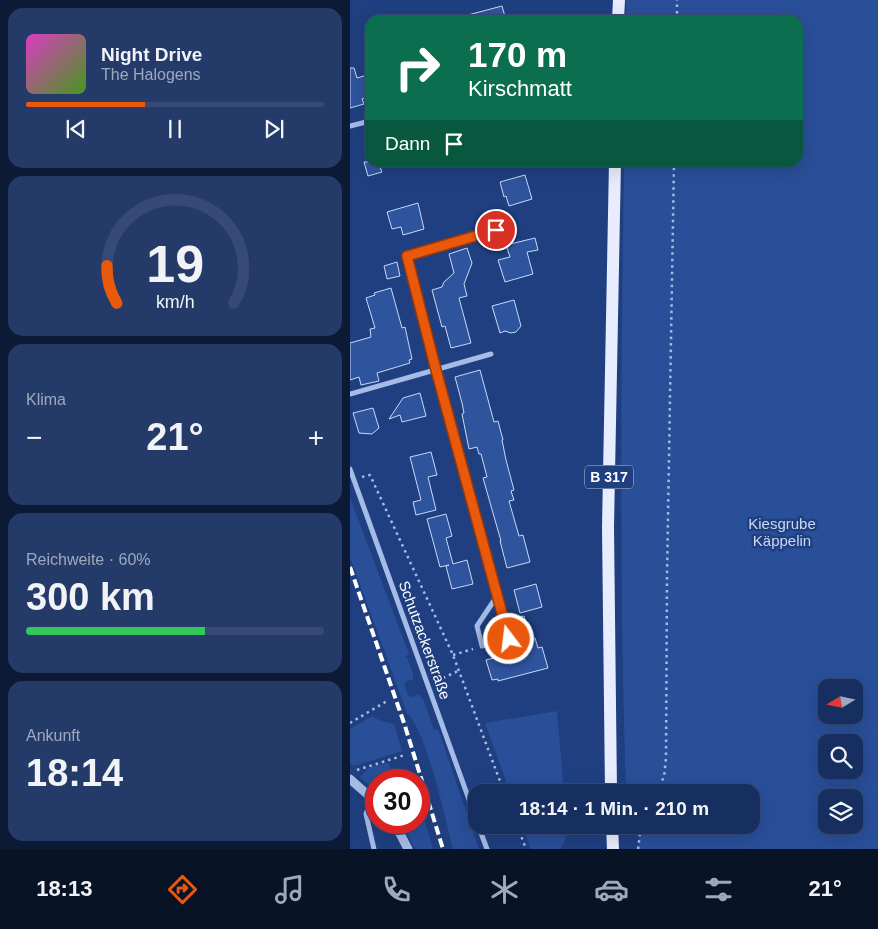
<!DOCTYPE html>
<html lang="de">
<meta charset="utf-8">
<style>
body{margin:0;font-family:Arial,sans-serif;background:#243b69;color:#f1f3f6;height:100vh;display:flex;flex-direction:column;font-size:19px;white-space:nowrap}
*{box-sizing:border-box;margin:0}
p{font-size:16px;color:#9ea9bd}
.icon{flex:none;width:28px;height:28px;fill:none;stroke:currentColor;stroke-width:2;stroke-linecap:round;stroke-linejoin:round}
.map{position:relative;flex:1;overflow:hidden}
.drawer{display:flex;flex-direction:column;gap:8px;padding:8px;background:#0d1a35;width:350px}
.drawer>*{flex:none}
.top-card{position:absolute;left:15px;top:15px;width:438px;height:152px;border-radius:15px;box-shadow:0 5px 20px #0002,0 0 0 1px #364a75;background:#0b6e4f;color:#fff;overflow:hidden}
.needle{width:32px;rotate:260deg}
.fabs{position:absolute;left:468px;top:679px;display:grid;gap:10px}
.fabs a{display:grid;place-items:center;width:45px;height:45px;border-radius:10px;background:#172f60;box-shadow:0 5px 20px #0002,0 0 0 1px #364a75;font-size:25px}
.speed{position:absolute;left:15px;top:769px;display:flex;gap:10px;font-size:25px;font-weight:700;text-align:center}
.speed>*{display:grid;place-content:center;width:65px;height:65px;border-radius:50%;background:#172f60;box-shadow:0 5px 20px #0002,0 0 0 1px #364a75;line-height:1}
.speed .limit{border:8px solid #d22;background:#fff;color:#111}
.pin{position:absolute;display:grid;place-items:center;width:42px;height:42px;color:#fff;margin:-21px;border:2px solid #fff;border-radius:50%;box-shadow:0 1px 5px #0007}
.me{position:absolute;width:55px;margin:-28px;rotate:345deg;stroke-linejoin:round;filter:drop-shadow(0 0 4px #0008)}
.turn{display:flex;align-items:center;gap:18px;height:105px;padding:0 20px;font-size:22px}
.turn .icon{width:65px;height:65px;stroke-width:2.5}
.turn b{display:block;font-size:35px;line-height:42px}
.then{display:flex;align-items:center;height:48px;padding:0 20px;background:#0003;gap:10px;font-size:19px}
.big{font-size:38px;font-weight:600;line-height:1.1}
.drawer .widget{flex:1;display:flex;flex-direction:column;justify-content:center;gap:8px;min-width:0;padding:0 18px;border-radius:15px;background:#243b69}
.drawer .dial{align-items:center;gap:0}
.dial svg{height:130px;overflow:visible;fill:none;stroke:#364a75;stroke-width:7;stroke-linecap:round;text-anchor:middle}
.dial text{fill:#f1f3f6;stroke:none}
.song{display:flex;align-items:center;gap:15px}
.cover{width:60px;height:60px;border-radius:8px;background:linear-gradient(135deg,hsl(310 70% 55%),hsl(100 70% 35%))}
.played{height:5px;border-radius:2px;background:linear-gradient(90deg,#ea580c 40%,#364a75 40%)}
.keys{display:flex;justify-content:space-around;direction:ltr}
.heat{display:flex;justify-content:space-between;align-items:center;font-size:28px;direction:ltr}
.charge{height:8px;border-radius:4px;background:linear-gradient(90deg,#34c759 60%,#364a75 0)}
.trip{position:absolute;left:118px;top:784px;width:292px;height:50px;border-radius:15px;background:#172f60;box-shadow:0 5px 20px #0002,0 0 0 1px #364a75;font-weight:600;line-height:50px;text-align:center}
.menu{display:flex;height:80px;justify-content:space-around;align-items:center;background:#091326;color:#9ea9bd}
.menu .icon{width:35px;height:35px}
.menu .active{color:#ea580c}
.menu b{font-size:22px;color:#f1f3f6}
main{display:flex;flex:1;min-height:0}
.map>svg:first-child{display:block}
.green{fill:#294f99;fill-rule:evenodd}
.building{fill:#2f549e;stroke:#c9d8f6}
.lines{fill:none;stroke-linecap:round;stroke-linejoin:round}
.path{stroke:#a5bce8;stroke-width:2.5;stroke-dasharray:2.5 4;stroke-linecap:butt}
.minor{stroke:#a5bce8;stroke-width:5}
.tertiary{stroke:#a5bce8;stroke-width:9}
.primary{stroke:#e7edfe;stroke-width:12}
.rail{stroke:#fff;stroke-width:4;stroke-dasharray:9 4;stroke-linecap:butt}
.route-casing{stroke:#983908;stroke-width:12}
.route{stroke:#ea580c;stroke-width:9}
.labels{text-anchor:middle;dominant-baseline:central;stroke-width:5;stroke-linejoin:round;paint-order:stroke}
.shield{fill:#1f3f80;stroke:#bcc5d9;stroke-width:1}
.shield-label{font-size:14px;font-weight:bold;fill:#fff}
.park-label{font-size:15px;fill:#c9d8f6;stroke:#1f3f80}
.street-label{font-size:15px;fill:#fff;stroke:#1f3f80}
</style>
<main>
<section class="drawer">
<div class="widget">
<div class="song"><i class="cover"></i><div><b>Night Drive</b><p>The Halogens</p></div></div>
<div class="played"></div>
<div class="keys"><svg class="icon" aria-label="previous" viewBox="0 0 24 24"><path d="M18 5L8 12l10 7zM5 5v14"/></svg><svg class="icon" aria-label="pause" viewBox="0 0 24 24"><path d="M8 5v14M16 5v14"/></svg><svg class="icon" aria-label="next" viewBox="0 0 24 24"><path d="M6 5l10 7-10 7zM19 5v14"/></svg></div>
</div>
<div class="widget dial"><svg viewBox="0 0 100 80">
<path d="M14 69A42 42 0 1 1 86 69"/>
<path d="M14 69A42 42 0 0 1 8 46" stroke="#ea580c"/>
<text x="50" y="56" font-size="32" font-weight="700">19</text>
<text x="50" y="72" font-size="11">km/h</text>
</svg></div>
<div class="widget"><p>Klima</p>
<div class="heat"><a>−</a><b class="big">21°</b><a>+</a></div>
</div>
<div class="widget"><p>Reichweite · 60%</p><b class="big">300 km</b><div class="charge"></div></div>
<div class="widget"><p>Ankunft</p><b class="big">18:14</b></div>
</section>
<div class="map">
<svg width="528" height="849" viewBox="0 0 528 849">
<rect width="100%" height="100%" fill="#1f3f80"/>
<!-- green -->
<g class="green">
<path d="M276,0h252v849h-240l1,-21 -12,-1v-2h124v-33h-125c-7,-209 -5,-419 -2,-629l174,-1v-142h-172zM476,688h28v27h-28zM476,742h28v28h-28zM476,798h28v27h-28z"/>
<path d="M0,498l59,156 -4,3 2,1c3,7 7,14 6,22h-5l-4,4 4,12 4,1 6,-3 5,5 11,31 4,-1 41,120h-26c-8,-31 -26,-117 -46,-136l-57,-156z"/>
<path d="M207,711l7,81h-54l-25,-69z"/>
<path d="M22,716l9,5 13,3 8,27 -48,15 -4,-3v-34z"/>
<path d="M37,763l2,1 5,16h-18v11l-16,-14 8,-9z"/>
<path d="M69,801l14,48h-18l-14,-26 18,-1z"/>
<path d="M172,825h45l1,7 -7,17h-30z"/>
</g>
<!-- building -->
<g class="building">
<path d="M152,6l4,14h-41l-1,-4z"/>
<path d="M0,68h4l3,10 13,-4v22l-8,3 2,5 -14,4z"/>
<path d="M14,162h14l4,10 -14,4z"/>
<path d="M175,175l7,24 -23,7 -3,-10 -2,1 -4,-15z"/>
<path d="M68,203l6,26 -21,6 -2,-8 -9,2 -5,-17z"/>
<path d="M185,238l3,12 -11,2 6,22 -28,8 -7,-22 12,-3 -4,-12z"/>
<path d="M117,248l5,15 -8,21 3,12 -8,2 12,45 -20,5 -6,-22 -3,1 -10,-37 10,-3 2,-5 10,-9 -5,-19z"/>
<path d="M47,262l3,14 -13,3 -3,-13z"/>
<path d="M41,288l11,40 3,-1 7,32 -3,1 1,3 -33,10 2,8 -18,4 -2,-8 -9,3v-37l21,-6 -1,-8 5,-1 -9,-30 9,-3 -1,-2z"/>
<path d="M164,300l7,26 -5,6 -5,1 -6,-2 -5,2 -8,-27z"/>
<path d="M130,370l14,52 4,-1 5,19h-1l4,20 8,30 -3,1 3,9 -5,1 10,35 4,-1 7,27 -23,6 -7,-27h1l-18,-63 4,-1 -6,-23h-2l-2,-7 -8,2 -7,-35 2,-1 -2,-10 -7,-26z"/>
<path d="M70,393l6,23 -24,6 -2,-7 -11,4 14,-21z"/>
<path d="M23,408l6,20 -7,6 -13,-1 -6,-20z"/>
<path d="M81,452l6,23 -9,2 8,33 -20,5 -3,-13 8,-2 -11,-43z"/>
<path d="M96,514l6,22 -6,2 7,26 14,-4 6,24 -21,5 -6,-23 3,-1 -9,2 -13,-48z"/>
<path d="M186,584l6,23 -22,6 -6,-23z"/>
<path d="M174,616l6,24 5,-2 3,10 4,-1 6,21 -50,13v-2l-6,1 -6,-20 33,-9 -7,-32z"/>
</g>
<g class="lines">
<!-- path -->
<g class="path">
<path d="M327,20v-20"/>
<path d="M12,477l8,-2 83,180 51,137"/>
<path d="M103,655l20,-6"/>
<path d="M93,678l15,-7"/>
<path d="M0,723l37,-22"/>
<path d="M7,770l48,-15"/>
<path d="M306,792l8,-15 2,-19 1,-182 7,-414"/>
<path d="M167,825l9,24"/>
<path d="M288,849l3,-24"/>
</g>
<!-- minor -->
<g class="minor">
<path d="M0,126l20,-5"/>
<path d="M146,230l-89,26 29,114 73,269 -27,7 -5,-20 20,-30"/>
<path d="M0,394l141,-40"/>
<path d="M0,469l126,350"/>
<path d="M22,797l-6,17 8,35"/>
<path d="M128,825l9,24"/>
</g>
<!-- tertiary -->
<g class="tertiary">
<path d="M0,779l26,23"/>
<path d="M44,822l14,27"/>
</g>
<!-- primary -->
<g class="primary">
<path d="M268,20l1,-20"/>
<path d="M261,792l-3,-265 7,-365"/>
<path d="M262,825l1,24"/>
</g>
<!-- rail -->
<path class="rail" d="M0,567l55,159 38,123"/>
</g>
<g class="lines">
<defs>
<path id="route" d="M146,230l-89,26 29,114 73,269"/>
</defs>
<!-- route casing -->
<use href="#route" class="route-casing"/>
<!-- route -->
<use href="#route" class="route"/>
</g>
<g class="labels">
<!-- shield labels -->
<rect class="shield" x="235" y="465.5" width="48" height="23" rx="4"/>
<g class="shield-label">
<text x="259" y="477">B 317</text>
</g>
<!-- park labels -->
<g class="park-label">
<text x="432" y="523">Kiesgrube<tspan x="432" dy="17">Käppelin</tspan></text>
</g>
<!-- street labels -->
<g class="street-label">
<text transform="translate(75 640) rotate(70)">Schutzackerstraße</text>
</g>
</g>
</svg>
<div class="fabs">
<a><svg class="needle" viewBox="-14 -14 28 28"><path d="M0-13l5 13h-10z" fill="#e53935"/><path d="M0 13l5-13h-10z" fill="#9ea9bd"/></svg></a>
<a><svg class="icon" aria-label="search" viewBox="0 0 24 24"><circle cx="10" cy="10" r="6"/><path d="M15 15l6 6"/></svg></a>
<a><svg class="icon" aria-label="layers" viewBox="0 0 24 24"><path d="M12 4l9 5-9 5-9-5zM3 14l9 5 9-5"/></svg></a>
</div>
<div class="speed"><div class="limit">30</div></div>
<div class="pin" style="left:146px;top:230px;background:#d93025"><svg class="icon" aria-label="arrive" viewBox="0 0 24 24"><path d="M6 21V4h12l-3 4 3 4H6"/></svg></div>
<svg class="me" style="left:159px;top:639px" viewBox="-20 -20 40 40"><circle r="17" fill="#ea580c" stroke="#fff" stroke-width="3"/><path d="M0-11L8 9 0 5-8 9z" fill="#fff"/></svg>
<div class="trip">18:14 · 1 Min. · 210 m</div>
<div class="top-card">
<div class="turn"><svg class="icon" aria-label="right" viewBox="0 0 24 24"><path d="M7 20v-9h11M14 6l5 5-5 5"/></svg><div><b>170 m</b>Kirschmatt</div></div>
<div class="then">Dann<svg class="icon" aria-label="arrive" viewBox="0 0 24 24"><path d="M6 21V4h12l-3 4 3 4H6"/></svg></div>
</div>
</div>
</main>
<nav class="menu">
<b>18:13</b>
<svg class="icon active" aria-label="directions" viewBox="0 0 24 24"><path d="M12 3l9 9-9 9-9-9zM9 14v-3h6M13 9l2 2-2 2"/></svg>
<svg class="icon" aria-label="music" viewBox="0 0 24 24"><path d="M9 18V5l10-2v13"/><circle cx="6" cy="18" r="3"/><circle cx="16" cy="16" r="3"/></svg>
<svg class="icon" aria-label="phone" viewBox="0 0 24 24"><path d="M5 4h4l2 5-3 2q2 4 5 5l2-3 5 2v4C11 20 4 13 5 4z"/></svg>
<svg class="icon" aria-label="climate" viewBox="0 0 24 24"><path d="M12 3v18M4 7l16 10M4 17L20 7"/></svg>
<svg class="icon" aria-label="car" viewBox="0 0 24 24"><path d="M5 17H2v-5l4-1 3-4h7l3 4 3 1v5h-3M9 17h6M6 11h13"/><circle cx="7" cy="17" r="2"/><circle cx="17" cy="17" r="2"/></svg>
<svg class="icon" aria-label="filters" viewBox="0 0 24 24"><path d="M4 7h16M4 17h16"/><circle cx="9" cy="7" r="2"/><circle cx="15" cy="17" r="2"/></svg>
<b>21°</b>
</nav>
